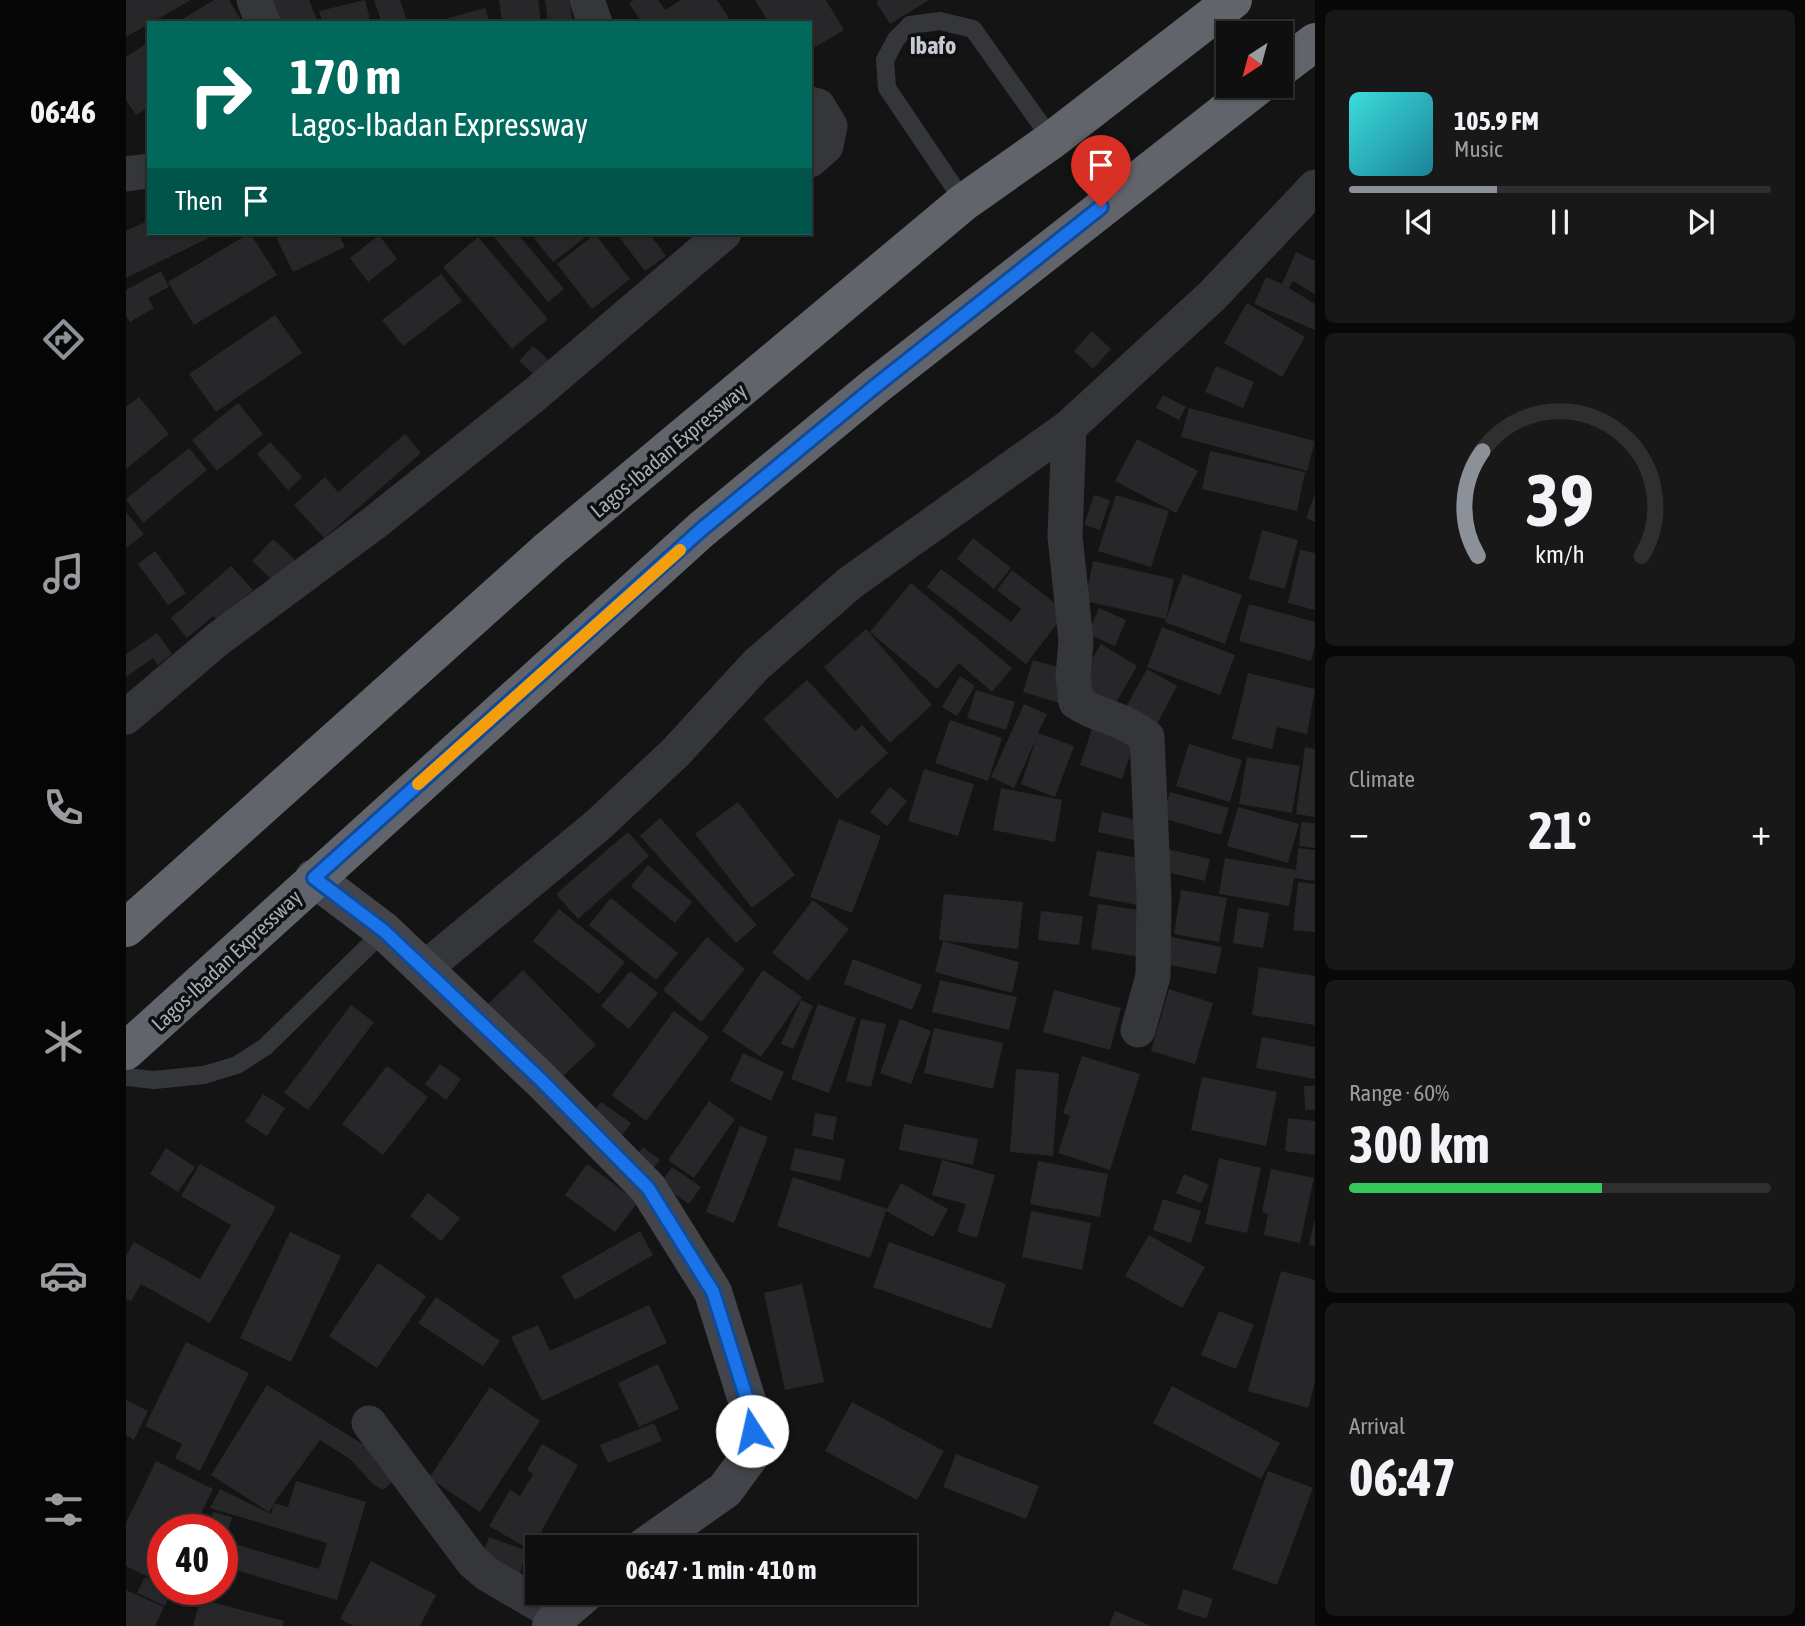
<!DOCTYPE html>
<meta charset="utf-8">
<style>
body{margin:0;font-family:"Asap Condensed",sans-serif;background:#181819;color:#f1f3f6;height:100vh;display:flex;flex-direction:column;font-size:26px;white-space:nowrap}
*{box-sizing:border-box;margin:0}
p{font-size:23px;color:#9b9c9f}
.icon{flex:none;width:38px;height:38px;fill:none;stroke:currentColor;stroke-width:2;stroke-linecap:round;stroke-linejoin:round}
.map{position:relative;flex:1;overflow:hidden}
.panel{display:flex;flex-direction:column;gap:10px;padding:10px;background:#080809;width:490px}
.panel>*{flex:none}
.banner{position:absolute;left:21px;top:21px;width:665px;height:214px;border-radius:0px;box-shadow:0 2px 5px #0004,0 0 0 2px #2f2f30;background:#00695c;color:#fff;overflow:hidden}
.needle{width:46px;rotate:216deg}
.controls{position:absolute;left:1090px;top:21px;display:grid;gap:14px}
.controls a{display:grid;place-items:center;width:77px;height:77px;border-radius:0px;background:#0f0f10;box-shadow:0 2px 5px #0004,0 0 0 2px #2f2f30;font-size:35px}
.speed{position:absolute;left:21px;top:1514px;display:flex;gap:14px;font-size:35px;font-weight:700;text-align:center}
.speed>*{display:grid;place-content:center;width:91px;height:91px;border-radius:50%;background:#0f0f10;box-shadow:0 2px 5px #0004,0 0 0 2px #2f2f30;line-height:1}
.speed .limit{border:10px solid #d22;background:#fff;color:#111}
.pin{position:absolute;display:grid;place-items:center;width:60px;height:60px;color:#fff;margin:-72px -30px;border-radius:50% 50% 50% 0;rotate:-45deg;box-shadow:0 0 7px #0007}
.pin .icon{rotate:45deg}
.me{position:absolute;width:77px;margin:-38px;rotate:350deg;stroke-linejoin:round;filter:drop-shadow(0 0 5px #0008)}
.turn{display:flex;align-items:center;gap:24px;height:147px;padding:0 28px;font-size:32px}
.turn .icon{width:91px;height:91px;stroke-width:2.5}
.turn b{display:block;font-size:49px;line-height:60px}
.then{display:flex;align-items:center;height:66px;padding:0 28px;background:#0003;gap:14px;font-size:26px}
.big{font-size:52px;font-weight:700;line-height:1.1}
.panel .widget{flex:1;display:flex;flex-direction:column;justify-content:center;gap:10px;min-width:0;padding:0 24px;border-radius:10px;background:#181819}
.panel .dial{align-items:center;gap:0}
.dial svg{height:182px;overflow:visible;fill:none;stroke:#2f2f30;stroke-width:7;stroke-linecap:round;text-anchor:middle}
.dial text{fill:#f1f3f6;stroke:none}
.song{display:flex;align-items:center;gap:21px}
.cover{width:84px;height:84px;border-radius:10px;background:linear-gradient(135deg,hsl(180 70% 55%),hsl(190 70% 35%))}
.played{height:7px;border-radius:4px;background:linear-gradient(90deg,#8c9099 35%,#2f2f30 35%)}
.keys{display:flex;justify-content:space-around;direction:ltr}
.heat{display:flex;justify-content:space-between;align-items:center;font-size:38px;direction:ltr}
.charge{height:10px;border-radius:5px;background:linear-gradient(90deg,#34c759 60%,#2f2f30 0)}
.trip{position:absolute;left:399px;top:1535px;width:392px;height:70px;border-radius:0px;background:#0f0f10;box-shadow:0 2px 5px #0004,0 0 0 2px #2f2f30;font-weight:700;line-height:70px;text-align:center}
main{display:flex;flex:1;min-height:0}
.tab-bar{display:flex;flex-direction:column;width:126px;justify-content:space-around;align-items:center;background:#060606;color:#9b9c9f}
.tab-bar .icon{width:49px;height:49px}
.tab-bar .active{color:#8c9099}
.tab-bar b{font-size:32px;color:#f1f3f6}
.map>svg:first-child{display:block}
.building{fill:#272729}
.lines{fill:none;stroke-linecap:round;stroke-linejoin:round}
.lane{stroke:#35363a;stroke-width:18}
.street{stroke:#35363a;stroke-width:35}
.secondary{stroke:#43454a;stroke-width:38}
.highway{stroke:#61646b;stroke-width:38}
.route-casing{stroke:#114b97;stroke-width:18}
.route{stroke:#1a73e8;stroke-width:12}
.slow{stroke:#f59e0b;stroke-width:12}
.labels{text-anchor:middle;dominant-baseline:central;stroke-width:7;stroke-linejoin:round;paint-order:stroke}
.street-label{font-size:21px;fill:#a6abb5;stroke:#0f0f10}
.quarter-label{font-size:24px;font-weight:bold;fill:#c7cad1;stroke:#0f0f10}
</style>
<main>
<nav class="tab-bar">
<b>06:46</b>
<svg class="icon active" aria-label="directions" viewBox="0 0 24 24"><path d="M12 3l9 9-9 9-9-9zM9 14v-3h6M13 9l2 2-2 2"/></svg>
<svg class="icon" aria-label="music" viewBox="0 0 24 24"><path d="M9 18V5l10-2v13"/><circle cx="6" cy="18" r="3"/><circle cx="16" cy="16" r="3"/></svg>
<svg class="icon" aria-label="phone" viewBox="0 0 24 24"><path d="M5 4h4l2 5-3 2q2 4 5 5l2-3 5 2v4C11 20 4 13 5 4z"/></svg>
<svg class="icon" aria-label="climate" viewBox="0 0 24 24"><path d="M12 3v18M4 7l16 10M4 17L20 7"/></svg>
<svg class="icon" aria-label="car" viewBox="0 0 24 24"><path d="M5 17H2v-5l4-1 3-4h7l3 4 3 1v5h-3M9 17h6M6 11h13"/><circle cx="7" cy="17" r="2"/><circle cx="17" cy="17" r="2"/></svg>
<svg class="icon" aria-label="filters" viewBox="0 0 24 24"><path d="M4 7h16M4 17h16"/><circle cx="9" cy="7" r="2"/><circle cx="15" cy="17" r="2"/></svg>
</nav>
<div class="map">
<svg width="1189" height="1626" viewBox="0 0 1189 1626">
<rect width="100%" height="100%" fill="#141415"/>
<!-- building -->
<g class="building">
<path d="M0,0h65l-65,37z"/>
<path d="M88,0h15l14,23h-67z"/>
<path d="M145,0h38l9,23h-38z"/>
<path d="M239,0l6,23h-48l-4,-12z"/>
<path d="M248,0h26l8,23h-26z"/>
<path d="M373,0h39l3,23h-39z"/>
<path d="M419,0h24l4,23h-25z"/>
<path d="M508,0h24l7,10 16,-10h36l15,23h-90l-13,-20z"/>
<path d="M629,0h71l18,30 -34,20v-27h-41z"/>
<path d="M753,0h50l-39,24 -14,-22z"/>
<path d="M359,8l5,15h-56v-1z"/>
<path d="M23,42v65l-13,8 -10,-15v-43z"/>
<path d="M23,220v13h70l-93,45v-47z"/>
<path d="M124,233l27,42 -83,50 -26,-43z"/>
<path d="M148,233h64l7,14 -52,25z"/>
<path d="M370,233h21l47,56 -16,13 -55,-66z"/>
<path d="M404,233h61l-38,29z"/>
<path d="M490,233h33l17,23 -21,15z"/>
<path d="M469,234l35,45 -38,30 -35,-45z"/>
<path d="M253,235l18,24 -29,23 -18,-24z"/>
<path d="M352,237l70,82 -36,30 -69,-82z"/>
<path d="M1170,252l19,9v33l-22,-13 -4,7 26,16v26l-61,-26 12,-27 16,7z"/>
<path d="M35,271l8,16 -21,11 6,10 -24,14 -4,-6v-26z"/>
<path d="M315,274l21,27 -59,45 -21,-26z"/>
<path d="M1121,303l58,34 -23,40 -58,-34z"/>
<path d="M149,315l27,38 -86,59 -27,-38z"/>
<path d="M966,331l19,18 -18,20 -19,-18z"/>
<path d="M407,346l22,20 -14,15 -22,-20z"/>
<path d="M1090,366l38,16 -11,26 -38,-16z"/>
<path d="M1037,395l23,12 -7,13 -23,-12z"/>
<path d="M13,397l30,37 -43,35v-62z"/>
<path d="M112,403l25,31 -46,37 -25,-31z"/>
<path d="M1063,408l126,33 -8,30 -126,-34z"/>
<path d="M279,434l16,19 -97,85 -30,-33 31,-28 13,15z"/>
<path d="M1011,439l61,32 -22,42 -61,-32z"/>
<path d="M144,442l32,35 -14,13 -31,-36z"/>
<path d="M63,448l18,22 -64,53 -17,-24z"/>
<path d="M1084,451l95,21 -8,39 -95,-22z"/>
<path d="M1189,494v28l-9,-4z"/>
<path d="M968,495l16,5 -10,30 -16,-5z"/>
<path d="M990,495l53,16 -18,56 -53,-16z"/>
<path d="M0,512l18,22 -18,14z"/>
<path d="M1136,530l36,10 -13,49 -36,-10z"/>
<path d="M847,538l38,30 -17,21 -37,-30z"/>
<path d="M147,539l22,21 -21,22 -22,-21z"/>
<path d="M1174,550l15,3v57l-27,-7z"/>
<path d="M29,551l31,42 -18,12 -30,-41z"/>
<path d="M967,561l81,18 -8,40 -81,-18z"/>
<path d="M105,566l22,24 -36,30 -4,-4 -26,22 -16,-20z"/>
<path d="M815,569l70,53 10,-13 -24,-19 15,-20 54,42 -40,52 -99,-77z"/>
<path d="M1057,574l59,21 -17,49 -60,-22z"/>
<path d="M785,583l101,85 -20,24 -33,-29 -22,26 -67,-57z"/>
<path d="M1123,604l66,18v23l-4,16 -72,-20z"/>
<path d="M973,608l27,12 -11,26 -27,-12z"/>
<path d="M1036,627l73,28 -15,40 -73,-28z"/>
<path d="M740,629l66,76 -42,38 -66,-76z"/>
<path d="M31,633l15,21 -14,11 -5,-7 -27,19v-23z"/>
<path d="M975,644l36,22 -24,42 -37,-22z"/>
<path d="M907,660l36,10 -10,33 -36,-11z"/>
<path d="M1021,669l30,17 -20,38 -31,-17z"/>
<path d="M1122,673l67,16 -8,45 -30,-7 -5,22 -40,-10z"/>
<path d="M834,676l15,10 -18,30 -15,-9z"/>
<path d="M681,680l48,51 7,-6 26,28 -51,46 -74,-80z"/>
<path d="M850,690l39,12 -9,28 -39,-12z"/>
<path d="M898,704l23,10 -9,19 36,13 -19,51 -34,-13 16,-47 -23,51 -23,-11z"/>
<path d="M824,720l52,18 -14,43 -53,-18z"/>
<path d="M968,723l42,14 -14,42 -42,-14z"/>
<path d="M1063,744l53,16 -12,42 -54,-16z"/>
<path d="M1179,747l10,2v68l-19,-3z"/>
<path d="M1121,757l53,9 -8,47 -53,-9z"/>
<path d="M798,769l50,15 -16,52 -50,-15z"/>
<path d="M764,787l17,14 -20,25 -17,-14z"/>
<path d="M875,788l61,12 -7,42 -62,-12z"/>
<path d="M1044,792l59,16 -8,27 -59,-17z"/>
<path d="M612,802l57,73 -43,33 -57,-74z"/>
<path d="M1112,807l61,17 -11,39 -61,-17z"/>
<path d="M976,812l40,9 -4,20 -40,-9z"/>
<path d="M534,818l97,107 -21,18 -96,-107z"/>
<path d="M713,819l42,17 -29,77 -42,-16z"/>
<path d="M1175,822l14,1v25l-16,-2z"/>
<path d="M502,832l21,24 -71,63 -22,-25z"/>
<path d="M1037,848l47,11 -5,22 -47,-11z"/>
<path d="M1172,848l17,2v31l-21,-3 -5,28 -70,-12 6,-36 71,12z"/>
<path d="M971,851l48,8 -7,46 -49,-9z"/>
<path d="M522,865l44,37 -17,21 -44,-37z"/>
<path d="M1172,882l17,2v48l-22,-2z"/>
<path d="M1055,890l46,8 -8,44 -45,-8z"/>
<path d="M818,894l79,8 -5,47 -79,-9z"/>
<path d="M485,898l67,55 -22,27 -67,-55z"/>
<path d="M687,900l36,29 -41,52 -36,-28z"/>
<path d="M972,904l48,7 -6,46 -49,-8z"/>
<path d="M1112,908l31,5 -6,35 -30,-5z"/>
<path d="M433,909l66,53 -26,32 -66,-53z"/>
<path d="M915,911l42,5 -4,29 -41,-5z"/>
<path d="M581,937l38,32 -44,53 -38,-32z"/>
<path d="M1045,937l51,10 -6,27 -51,-10z"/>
<path d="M817,941l76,21 -7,31 -77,-21z"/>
<path d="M727,959l69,26 -10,25 -68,-26z"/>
<path d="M1133,967l56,9v49l-63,-10z"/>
<path d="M397,970l73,75 -36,34 -72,-75z"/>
<path d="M637,970l39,27 -41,60 -39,-26z"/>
<path d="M504,971l28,22 -29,36 -28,-23z"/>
<path d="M814,980l77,17 -8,33 -77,-18z"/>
<path d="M1043,989l44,14 -18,61 -44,-13z"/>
<path d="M928,990l67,18 -11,42 -67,-18z"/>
<path d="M675,1000l12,6 -20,43 -12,-5z"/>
<path d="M692,1004l38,14 -27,75 -38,-14z"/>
<path d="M225,1005l23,17 -66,88 -24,-17z"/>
<path d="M548,1011l35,26 -63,84 -34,-26z"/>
<path d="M735,1019l25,5 -15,63 -25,-6z"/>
<path d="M774,1019l31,12 -20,53 -31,-11z"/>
<path d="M808,1028l69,15 -10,46 -69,-16z"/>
<path d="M1136,1037l53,10v32l-59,-11z"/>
<path d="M617,1053l41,19 -13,29 -41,-20z"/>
<path d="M956,1056l58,18 -30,96 -52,-17 12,-37 -7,-3z"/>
<path d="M314,1064l21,15 -15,21 -21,-16z"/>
<path d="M261,1066l41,31 -45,58 -41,-31z"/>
<path d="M890,1069l43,4 -6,83 -43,-4z"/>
<path d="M1076,1077l75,15 -11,54 -75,-16z"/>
<path d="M1178,1086h11v24h-10z"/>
<path d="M137,1094l22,14 -18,28 -22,-14z"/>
<path d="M583,1101l26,18 -41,59 -26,-18z"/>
<path d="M475,1102l30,21 -13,18 -30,-22z"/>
<path d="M689,1113l22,4 -4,23 -21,-4z"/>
<path d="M1162,1118l27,3v34l-30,-4z"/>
<path d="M778,1124l74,15 -5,26 -74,-15z"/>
<path d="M614,1126l28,11 -34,86 -28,-11z"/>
<path d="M517,1147l17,13 -8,10 -17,-13z"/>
<path d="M40,1148l29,19 -17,25 -28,-18z"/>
<path d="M669,1148l50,11 -5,22 -50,-11z"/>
<path d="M1093,1158l42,10 -14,65 -42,-9z"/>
<path d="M816,1160l53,15 -18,63 -20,-6 9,-28 -34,-9z"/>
<path d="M912,1161l70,13 -8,43 -70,-13z"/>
<path d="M74,1164l76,43 -66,116 -69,-39 -10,17 -5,-2v-43l8,-14 66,37 31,-54 -50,-29z"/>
<path d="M461,1164l51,38 -23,30 -50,-37z"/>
<path d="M546,1167l29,20 -12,17 -29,-20z"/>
<path d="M1145,1169l43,9 -14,65 -36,-8 4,-21 -6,-2z"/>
<path d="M1058,1174l25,11 -8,18 -25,-10z"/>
<path d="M667,1177l94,32 14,-26 47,26 -15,28 -47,-26 -16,47 -93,-32z"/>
<path d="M302,1193l32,25 -19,23 -31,-25z"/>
<path d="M1037,1199l38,12 -10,32 -38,-13z"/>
<path d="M905,1211l60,12 -9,47 -60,-13z"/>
<path d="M1188,1222h1v24l-6,-1z"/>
<path d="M514,1231l13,24 -78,45 -14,-24z"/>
<path d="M164,1232l51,24 -50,106 -51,-24z"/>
<path d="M1023,1235l56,32 -23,41 -57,-32z"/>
<path d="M763,1242l117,42 -15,45 -118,-42z"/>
<path d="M252,1263l48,33 -49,72 -48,-32z"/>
<path d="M1155,1271l34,9v102l-7,26 -60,-17z"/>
<path d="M676,1284l22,98 -39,8 -21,-97z"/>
<path d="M310,1297l64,44 -17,25 -65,-43z"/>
<path d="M523,1305l18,38 -125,58 -31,-64 27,-12 12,26z"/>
<path d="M1093,1311l35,14 -18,44 -35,-14z"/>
<path d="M60,1342l63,31 -49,98 -25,-13 7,-14 -37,-18z"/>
<path d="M532,1364l21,45 -40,18 -21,-44z"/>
<path d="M141,1385l102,63 28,30 -14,12 -10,-6 -23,-25 -30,-19 -46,63 14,4 8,-26 70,21 -29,98 -115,-34v-36h-14l5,-18 19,5 -7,24 94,28 8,-26 -117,-35 10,-19 51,25 3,-10 -5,8 -58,-37z"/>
<path d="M1046,1386l108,57 -19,36 -108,-56z"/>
<path d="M364,1387l50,34 -60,91 -51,-34z"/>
<path d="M0,1400l22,11 -14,29 -8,-5z"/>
<path d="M726,1402l92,49 -27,49 -92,-49z"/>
<path d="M528,1423l8,18 -54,22 -8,-18z"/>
<path d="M416,1444l36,21 -37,67 12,6 -5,9h-11v7l-48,-28 21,-36 10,6 13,-22 -6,-4z"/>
<path d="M830,1454l83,32 -13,33 -83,-32z"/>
<path d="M30,1461l57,28 -20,41h-30v54l-37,-18v-43z"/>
<path d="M1142,1471l45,17 -36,97 -45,-16z"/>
<path d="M363,1537l39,14 -10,27 -39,-15z"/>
<path d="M245,1561l65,34 -16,31h-66l-14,-7z"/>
<path d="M19,1577l18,8v4h9l-7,17 -28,-13z"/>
<path d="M1057,1589l30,10 -7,20 -29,-10z"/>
<path d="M0,1590l38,17 -9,19h-29z"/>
<path d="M74,1599l84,22 -1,5h-90z"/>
<path d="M989,1611l36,15h-42z"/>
</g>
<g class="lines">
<!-- lane -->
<g class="lane">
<path d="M838,202l-77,-114 -2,-28 11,-21 14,-14 30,-4 33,8 79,111"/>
<path d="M0,1077l28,3 50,-5 33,-10 28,-18 119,-116"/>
</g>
<!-- street -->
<g class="street">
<path d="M128,0l9,23"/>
<path d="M461,0l8,23"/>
<path d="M684,104l8,2 12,20 -4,20 -16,14"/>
<path d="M0,174l23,-3"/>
<path d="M943,427l-4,109 11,105 -3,35 3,26c25,16 45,15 71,35l7,160 -1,79 -15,54"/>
<path d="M0,717l92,-78 156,-116 159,-127 191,-163"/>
<path d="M298,969l174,-144 77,-72 81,-88 94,-82 219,-156 143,-131 103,-109"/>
<path d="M243,1423l104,139 14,12 72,42"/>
</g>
<!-- secondary -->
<g class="secondary">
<path d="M188,878l70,53 157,149 107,108 65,104 37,118 3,42 -28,38 -81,57"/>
<path d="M425,1626l8,-10 28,-24"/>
</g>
<!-- highway -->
<g class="highway">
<path d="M1155,68l34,-26"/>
<path d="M0,928l423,-379 415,-347 88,-62 181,-140"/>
<path d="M0,1051l576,-522 171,-141 385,-302"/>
</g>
</g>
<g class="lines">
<defs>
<path id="route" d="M626,1431l-2,-22 -37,-117 -65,-104 -107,-108 -157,-149 -70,-53 388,-349 171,-141 228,-181"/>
</defs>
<!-- route casing -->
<use href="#route" class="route-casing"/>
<!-- route -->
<use href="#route" class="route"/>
<!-- slow -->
<path class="slow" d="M292,784l262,-234"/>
</g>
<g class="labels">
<!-- street labels -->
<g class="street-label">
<text transform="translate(542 450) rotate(-40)">Lagos-Ibadan Expressway</text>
<text transform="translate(100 960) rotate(-43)">Lagos-Ibadan Expressway</text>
</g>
<!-- quarter labels -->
<g class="quarter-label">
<text x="807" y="45">Ibafo</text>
</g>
</g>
</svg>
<div class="controls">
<a><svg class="needle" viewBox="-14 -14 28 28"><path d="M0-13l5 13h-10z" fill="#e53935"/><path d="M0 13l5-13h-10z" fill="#9b9c9f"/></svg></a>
</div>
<div class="speed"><div class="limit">40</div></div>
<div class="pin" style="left:975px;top:207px;background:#d93025"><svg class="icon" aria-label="arrive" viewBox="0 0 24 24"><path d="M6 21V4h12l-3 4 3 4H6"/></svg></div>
<svg class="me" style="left:626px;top:1431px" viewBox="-20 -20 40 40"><circle r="19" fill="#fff"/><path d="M0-13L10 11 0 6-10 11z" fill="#1a73e8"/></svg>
<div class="trip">06:47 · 1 min · 410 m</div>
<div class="banner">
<div class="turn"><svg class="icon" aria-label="right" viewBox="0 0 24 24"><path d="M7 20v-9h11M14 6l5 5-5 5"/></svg><div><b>170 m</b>Lagos-Ibadan Expressway</div></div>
<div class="then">Then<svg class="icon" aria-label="arrive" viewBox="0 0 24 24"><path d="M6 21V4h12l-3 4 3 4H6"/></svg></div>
</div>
</div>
<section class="panel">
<div class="widget">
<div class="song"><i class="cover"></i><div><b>105.9 FM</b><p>Music</p></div></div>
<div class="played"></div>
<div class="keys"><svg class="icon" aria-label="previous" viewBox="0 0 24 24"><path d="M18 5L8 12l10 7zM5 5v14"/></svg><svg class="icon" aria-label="pause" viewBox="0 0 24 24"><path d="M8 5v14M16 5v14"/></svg><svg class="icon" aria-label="next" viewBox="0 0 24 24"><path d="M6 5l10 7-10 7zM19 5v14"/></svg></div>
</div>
<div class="widget dial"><svg viewBox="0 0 100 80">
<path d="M14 69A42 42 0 1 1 86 69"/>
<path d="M14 69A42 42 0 0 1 16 23" stroke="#8c9099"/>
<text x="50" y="56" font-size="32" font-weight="700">39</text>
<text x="50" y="72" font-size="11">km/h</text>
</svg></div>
<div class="widget"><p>Climate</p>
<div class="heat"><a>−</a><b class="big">21°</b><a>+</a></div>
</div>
<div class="widget"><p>Range · 60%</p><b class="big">300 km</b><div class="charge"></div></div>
<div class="widget"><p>Arrival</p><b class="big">06:47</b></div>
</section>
</main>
